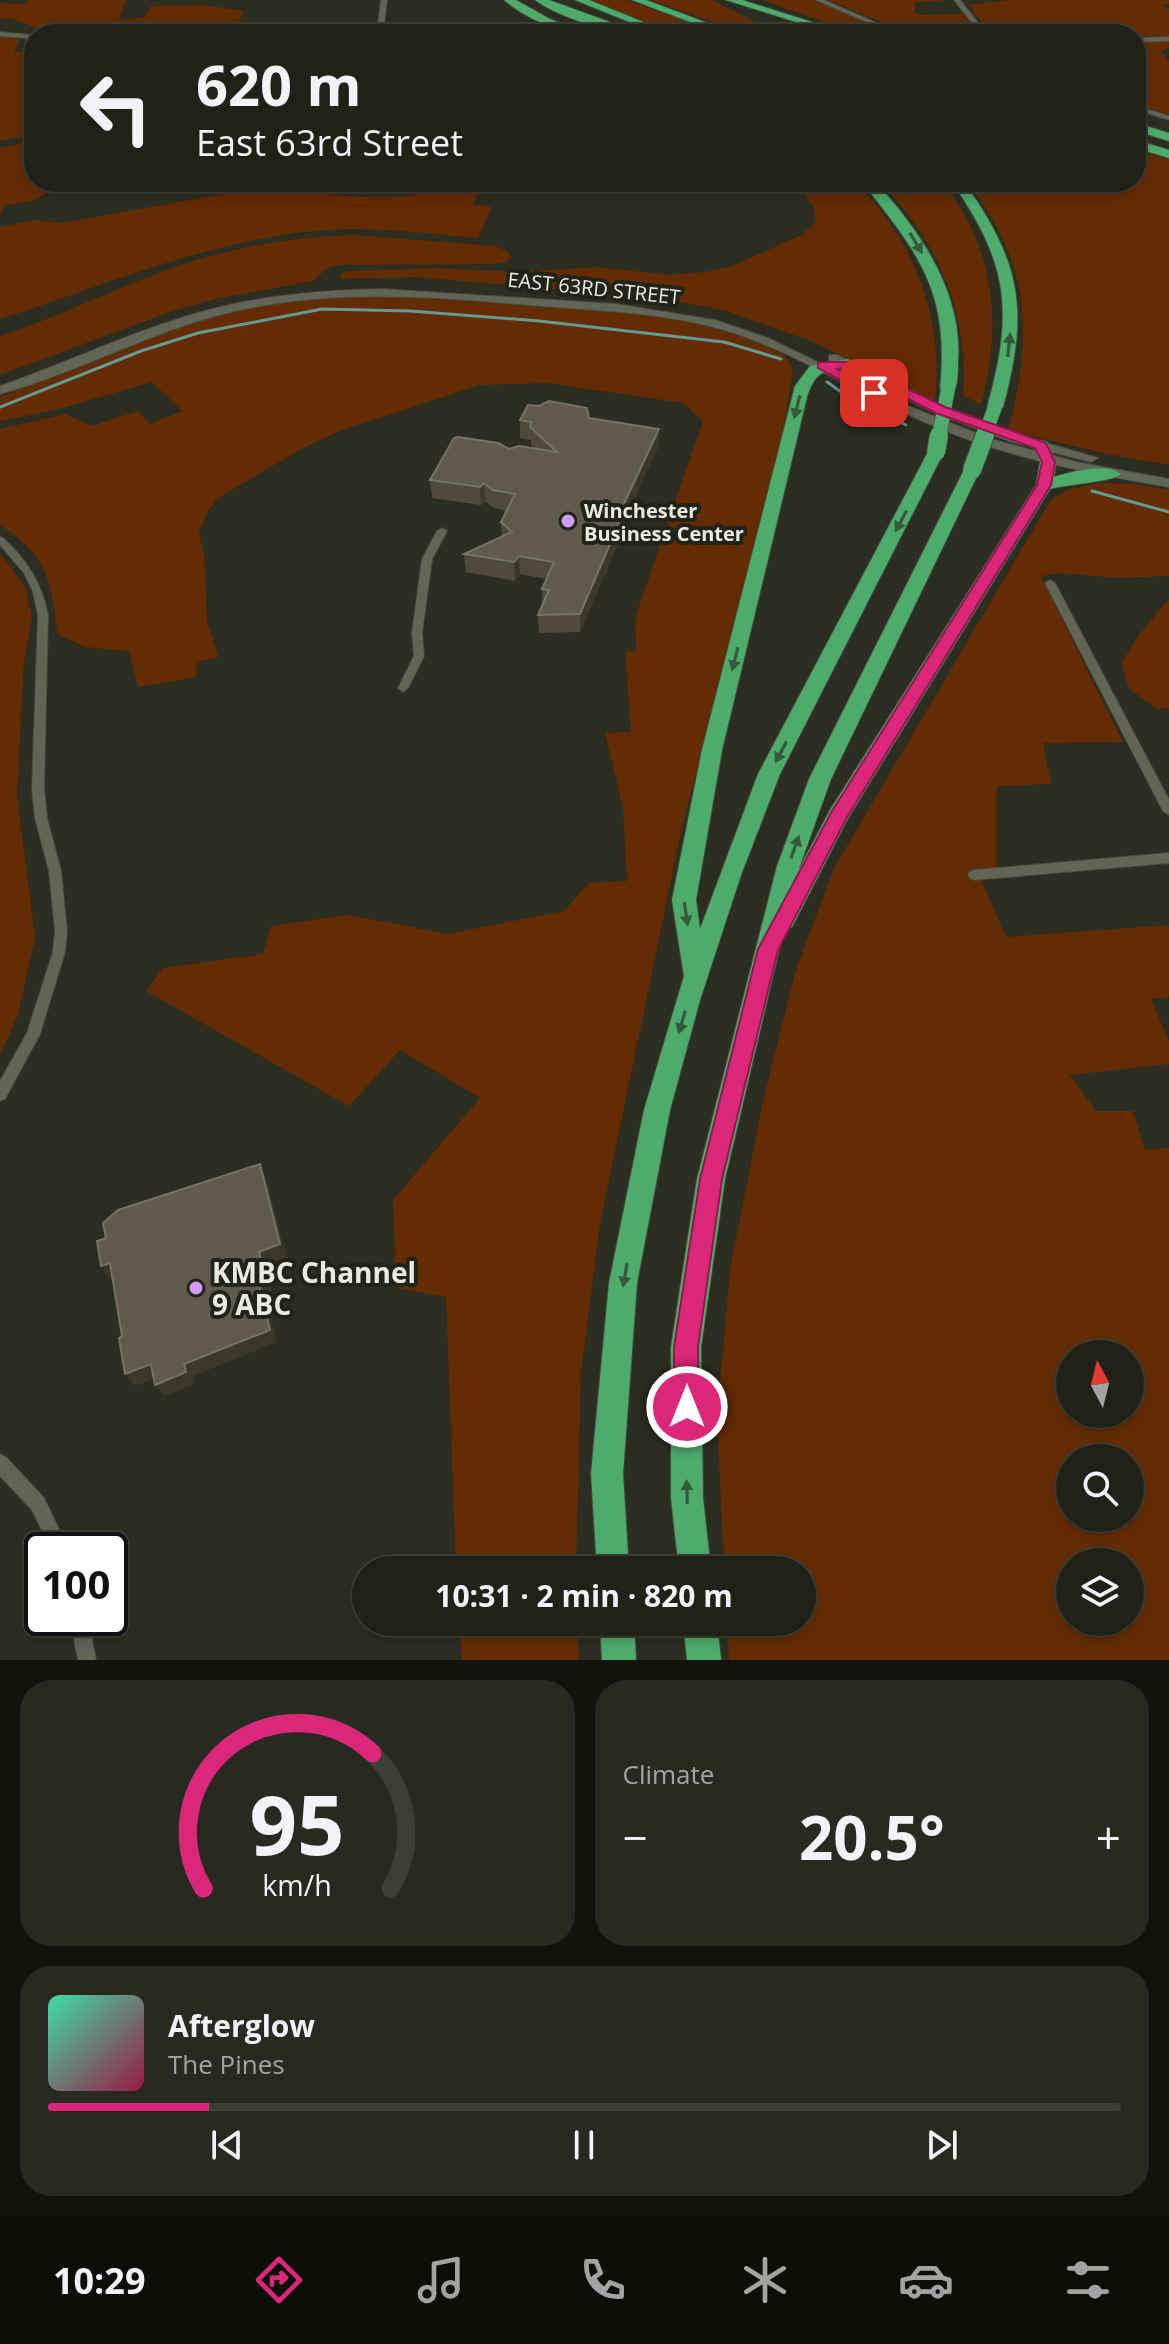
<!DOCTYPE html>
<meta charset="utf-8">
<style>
body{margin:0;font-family:"Open Sans",sans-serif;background:#282a21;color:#f1f3f6;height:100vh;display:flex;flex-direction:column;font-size:30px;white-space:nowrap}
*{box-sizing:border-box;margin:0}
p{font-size:26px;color:#a2a4a2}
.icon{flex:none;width:44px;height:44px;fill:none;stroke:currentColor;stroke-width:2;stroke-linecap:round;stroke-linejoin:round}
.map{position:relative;height:1660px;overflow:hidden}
.panel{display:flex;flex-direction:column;gap:20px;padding:20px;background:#12130d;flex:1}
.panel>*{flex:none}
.hud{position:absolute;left:24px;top:24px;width:1122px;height:168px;border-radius:32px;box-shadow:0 4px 12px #0003,0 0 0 2px #3d3f37;background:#202218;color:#f1f3f6;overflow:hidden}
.needle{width:52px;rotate:353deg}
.controls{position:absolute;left:1056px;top:1340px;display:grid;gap:16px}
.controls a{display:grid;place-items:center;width:88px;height:88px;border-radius:50%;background:#202218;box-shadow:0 4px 12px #0003,0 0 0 2px #3d3f37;font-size:40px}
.speed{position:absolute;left:24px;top:1532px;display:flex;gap:16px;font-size:40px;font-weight:700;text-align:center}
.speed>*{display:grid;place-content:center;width:104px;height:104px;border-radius:50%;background:#202218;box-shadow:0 4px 12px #0003,0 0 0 2px #3d3f37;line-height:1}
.speed .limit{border:4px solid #111;border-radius:12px;background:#fff;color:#111}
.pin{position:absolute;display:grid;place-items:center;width:68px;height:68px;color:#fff;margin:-34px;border-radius:16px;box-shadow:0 4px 12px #0006}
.me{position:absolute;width:88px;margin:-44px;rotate:0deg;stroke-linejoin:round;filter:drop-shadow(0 0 6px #0008)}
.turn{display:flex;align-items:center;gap:28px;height:168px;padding:0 40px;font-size:36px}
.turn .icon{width:104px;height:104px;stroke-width:2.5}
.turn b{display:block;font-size:56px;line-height:68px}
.big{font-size:60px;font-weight:700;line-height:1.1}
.panel .widget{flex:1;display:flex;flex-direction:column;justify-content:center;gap:12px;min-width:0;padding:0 28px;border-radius:32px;background:#282a21}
.panel .dial{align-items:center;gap:0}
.dial svg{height:208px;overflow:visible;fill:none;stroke:#3d3f37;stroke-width:7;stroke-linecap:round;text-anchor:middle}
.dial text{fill:#f1f3f6;stroke:none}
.song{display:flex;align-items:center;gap:24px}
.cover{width:96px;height:96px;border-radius:12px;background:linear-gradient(135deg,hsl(160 70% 55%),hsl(340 70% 35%))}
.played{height:8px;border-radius:4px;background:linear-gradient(90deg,#db2777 15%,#3d3f37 15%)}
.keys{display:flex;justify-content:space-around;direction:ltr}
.heat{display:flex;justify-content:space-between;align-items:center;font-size:44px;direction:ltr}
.panel .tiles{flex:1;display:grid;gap:20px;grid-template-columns:1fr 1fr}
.widget:last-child{grid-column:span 2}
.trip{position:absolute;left:352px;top:1556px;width:464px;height:80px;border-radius:40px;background:#202218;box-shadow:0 4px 12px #0003,0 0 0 2px #3d3f37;font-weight:700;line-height:80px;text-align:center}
.dock{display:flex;height:128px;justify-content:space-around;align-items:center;background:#0d0e0a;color:#a2a4a2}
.dock .icon{width:56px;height:56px}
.dock .current{color:#db2777}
.dock b{font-size:36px;color:#f1f3f6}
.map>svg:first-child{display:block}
.green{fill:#632c03;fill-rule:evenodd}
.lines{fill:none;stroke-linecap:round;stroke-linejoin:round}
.stream{stroke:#659a92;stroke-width:3}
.street-casing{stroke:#46493d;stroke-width:2}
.secondary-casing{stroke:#46493d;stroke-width:2}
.highway-casing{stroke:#46493d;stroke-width:2}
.street{fill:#616556;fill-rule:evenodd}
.secondary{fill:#616556;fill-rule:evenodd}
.highway{fill:#4dab6c;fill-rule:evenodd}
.highway-bridge-far1-casing{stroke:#46493d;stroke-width:15;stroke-linecap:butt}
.highway-bridge-casing{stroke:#46493d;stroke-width:20;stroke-linecap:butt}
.highway-bridge-far1{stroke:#4dab6c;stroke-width:14}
.highway-bridge{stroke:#4dab6c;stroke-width:18}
.wall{fill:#504a3d}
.shaded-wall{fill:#3b382a}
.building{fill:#615b4f;stroke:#767266;stroke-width:2}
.oneway{fill:#335a39}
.route{fill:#db2777;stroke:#8e194d;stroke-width:2}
.poi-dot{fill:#d29cfd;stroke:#212417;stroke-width:3}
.labels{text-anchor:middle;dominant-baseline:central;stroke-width:8;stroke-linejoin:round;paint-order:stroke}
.far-street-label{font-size:20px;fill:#e9ebe2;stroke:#212417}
.far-poi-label{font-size:20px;font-weight:bold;fill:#e9ebe2;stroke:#212417;text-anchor:start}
.near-poi-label{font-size:28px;font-weight:bold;fill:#e9ebe2;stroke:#212417;text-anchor:start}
</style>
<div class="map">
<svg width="1169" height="1660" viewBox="0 0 1169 1660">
<rect width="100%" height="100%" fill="#2b2e20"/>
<!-- green -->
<g class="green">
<path d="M29,0h97l-7,20 26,-3 6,-11 53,-1 40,6 -6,13 30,1 -3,9h-180v-3l-42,-1 -33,-12 -10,1v-16l25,1z"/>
<path d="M585,0h41l97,34h-47z"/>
<path d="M650,0h61l70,34h-34z"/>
<path d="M762,0h52l80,34h-35z"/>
<path d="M828,0h125l-37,2 -2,10 7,3 42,-1 16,20h-69z"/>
<path d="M1009,0h160v4l-6,1 6,6v26l-178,-3 -23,-29z"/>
<path d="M0,36h13l6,5 -5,11 20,-1 -6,12h6v71l-34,7z"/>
<path d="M1169,41v7l-8,3 8,10v54l-33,-10v-63z"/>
<path d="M34,141v41h31l-30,18 -30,5 -5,11v-68z"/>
<path d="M1136,150l33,9v306l-67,-12 -94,-23c26,-97 22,-167 -41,-248h169z"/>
<path d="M404,182h58l18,10 -8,12 20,3 -14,31c-50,-4 -103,-12 -153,-8 -113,9 -219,55 -325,89v-92l35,-7 27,3 28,-5 155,-28 7,3c17,-2 34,-7 51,-7 7,-1 11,4 18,6 14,5 90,9 99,0z"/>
<path d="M794,182h61c60,59 89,135 80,220l-122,-60 -87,-31 -61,-12 -65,-6 -183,-16 -76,2 -1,-5 9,-3 90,-3 76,4 82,-5 71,8 37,-3 25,-5 71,-32 15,-13 -3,-16z"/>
<path d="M880,182h62c53,64 61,143 39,222l-18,-8c6,-84 -25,-154 -83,-214z"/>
<path d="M354,235l141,11 12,5 5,6 -5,5 -15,2 -151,1 -15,4 -13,12 -98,18 -45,13 -170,63v-39c59,-19 113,-47 172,-68 57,-20 122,-32 182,-33z"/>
<path d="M389,293l265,22 39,6 80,26 13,10 7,13 -10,62 -43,175 -57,216 -83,401 -19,150 -5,196h-120l-10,-273 -50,-9 -3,-88 87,-102 -80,-48 -51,56 -203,-115 17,-23 100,-14 8,-28 77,-11 100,19 116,-23 25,-28 38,-2 -4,-73 -18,-75 26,-1 -6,-80 11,-1 -1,-33 68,-197 -20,-18 -135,-20 -68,2 -140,46 -37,17 -85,50 -11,15 -8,20 6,29 2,58 11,37 -20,5 -2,15 -58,10 -9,-36 -44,-4 -28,-13c-4,-51 -11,-80 -57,-109v-96l66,-15 25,12 47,-15 12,13 32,-13 -30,-29 -96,28 -56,11v-24c87,-34 174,-74 267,-93 40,-8 82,-8 122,-11z"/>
<path d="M1097,483l35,1 37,6v86l-52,2 -56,-5 -20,3 82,166 -80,1 8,41 -54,2v87l-18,2 27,62 163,-12v72l-18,2 18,42v23l-99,11 26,36h37l12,39 24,-3v513h-440l-2,-38h75v-52h-78l-7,-154 13,-146 32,-164 33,-133 39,-105 216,-367 17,-11zM1070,1354h60v60h-60zM1070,1458h60v60h-60zM1070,1562h60v60h-60z"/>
<path d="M0,553l26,35 6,29 -8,45 -7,132 18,143 -17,78 -18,40z"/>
<path d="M1169,599v109l-12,1 -29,-21 -6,-26 16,-26z"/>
<path d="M459,1622h118l2,38h-117z"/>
</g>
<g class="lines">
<!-- stream -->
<g class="stream">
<path d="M827,382l20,14 59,29"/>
<path d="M0,407l141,-56 57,-18 124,-24 88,2 129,10 185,21 57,17"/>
<path d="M1092,491l77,21"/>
</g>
<defs>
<g id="street">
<path d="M381,0h6l-4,34h-6z"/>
<path d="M816,0h8l78,34h-8z"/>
<path d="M954,0h6l27,34h-6z"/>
<path d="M0,32l31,3 1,13 -3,2 -3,-2v-10l-26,-2z"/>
<path d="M1169,37v4l-33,1v-4z"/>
<path d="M1136,106l33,10v4l-33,-10z"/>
<path d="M442,528l5,3 -15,28 -10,74 2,23 -16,32 -5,4 -5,-4 16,-32 -2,-23 10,-74 15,-28z"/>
<path d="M0,537l3,1c24,22 39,45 45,77l-4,173 3,30 14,53 6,60 -2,21 -25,82 -35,65 -5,2v-20l27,-48 26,-81 2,-21 -6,-60 -14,-53 -3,-30 6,-173 -5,-23 -9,-19 -24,-28z"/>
<path d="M1050,580l5,3 114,217v15l-6,-4 -118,-228z"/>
<path d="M1169,853v10l-195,17 -4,-2 -2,-3 2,-3 4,-2z"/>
<path d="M0,1454l6,3 38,41 25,52h-18l-19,-40 -32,-34z"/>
<path d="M70,1618h18l8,42h-18z"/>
</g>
<g id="secondary">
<path d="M382,289l234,15 99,16 53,18 140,68 83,33 86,23 92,17v8c-84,-14 -169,-31 -247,-66 -64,-27 -122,-66 -188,-88 -63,-20 -129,-22 -194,-27 -105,-9 -212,-19 -316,8 -77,19 -147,59 -224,80v-8c75,-26 147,-62 224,-80 52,-12 104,-16 158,-17z"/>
<path d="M829,355h8l108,52 77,29 76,22 -7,4 -79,-20 -77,-29 -106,-52z"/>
</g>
<g id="highway">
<path d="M504,0h12l34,19 37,15c-28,0 -61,-16 -83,-34z"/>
<path d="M535,0h14l94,34c-31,0 -83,-16 -108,-34z"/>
<path d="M575,0h14l84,34h-14z"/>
<path d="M632,0h14l91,34h-15z"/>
<path d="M726,0h16l108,34h-16z"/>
<path d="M1136,123l33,10v8l-33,-10z"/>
<path d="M1136,140l33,10v8l-33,-10z"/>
<path d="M862,182h13c45,48 88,111 83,180 0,10 0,21 -4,30h-12l-2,-3c10,-97 -21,-135 -78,-207z"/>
<path d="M952,182h12c58,82 65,129 39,225l-8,5 -8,-5c27,-95 22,-143 -35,-225z"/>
<path d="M848,359l8,5 -3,3c-27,6 -36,-1 -46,30l-85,353 -26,150 4,29 58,-155 170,-322 8,-5 8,5 -164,322 -39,101 -41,125 -30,110 -33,173 -14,191 6,96h-32l-6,-96 18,-191 35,-173 40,-134 -12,-76 30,-150 93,-364 15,-20z"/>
<path d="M1041,440l6,2 9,20 -2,15c17,-5 53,-15 67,-3 -8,8 -54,10 -71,15l-203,331 -55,107 -8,2 -59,250 -24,168 2,151 8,72h-32l-8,-72v-151l26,-168 80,-313 32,-87 155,-309 8,-5 8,5 -149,309 -33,92 32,-61 206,-325 4,-23 -7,-17z"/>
<path d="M600,1622h34l2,38h-34z"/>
<path d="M683,1622h34l4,38h-34z"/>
</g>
</defs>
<!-- street casing -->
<use href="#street" class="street-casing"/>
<!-- secondary casing -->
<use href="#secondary" class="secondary-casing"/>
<!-- highway casing -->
<use href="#highway" class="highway-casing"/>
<!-- street -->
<use href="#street" class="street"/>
<!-- secondary -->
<use href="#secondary" class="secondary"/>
<!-- highway -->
<use href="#highway" class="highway"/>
<defs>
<g id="highway-bridge-far1">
<path d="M939,437l9,-48"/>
<path d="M984,437l11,-30"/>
</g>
<g id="highway-bridge">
<path d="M936,452l3,-17"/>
<path d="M972,470l13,-35"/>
</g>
</defs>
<!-- highway-bridge-far1 casing -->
<use href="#highway-bridge-far1" class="highway-bridge-far1-casing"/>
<!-- highway-bridge casing -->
<use href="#highway-bridge" class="highway-bridge-casing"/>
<!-- highway-bridge-far1 -->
<use href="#highway-bridge-far1" class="highway-bridge-far1"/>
<!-- highway-bridge -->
<use href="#highway-bridge" class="highway-bridge"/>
</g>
<!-- wall -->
<path class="wall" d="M589,418l70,11 -1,18 -35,76v9l-43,100 -41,1 -1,-18 4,-10v-16l5,-10 -27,-5 -5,7 -49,-9 -2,-18 38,-17 -1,-15 6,-11 -13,-3 -8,-6 -5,3 -49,-7 -2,-18 79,-31h26l-4,-4v-5l-11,-2v-18z"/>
<!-- shaded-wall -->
<g class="shaded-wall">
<path d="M659,429l-1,18 -35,76v9l-43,100v-18l42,-106z"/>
<path d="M484,483l2,19 -5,3 -1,-18z"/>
<path d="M519,556l1,18 -5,7 -1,-19z"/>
<path d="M260,1164l6,14 21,80 -22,8 8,30 -7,3 11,43 -84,34 2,8 -31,12 -9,-11 29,-21 75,-78z"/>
<path d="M110,1263l10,13 -9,4 -10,-14z"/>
<path d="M151,1364l10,12 -26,10 -10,-12z"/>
</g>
<!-- building -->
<g class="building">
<path d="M549,401l38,7 2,10 70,11 -37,79 1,6 -43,100 -42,1 11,-25 -7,-1 12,-27 -35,-6 -5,6 -50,-8 48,-22 -11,-10 14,-28 -22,-4 -9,-7 -4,4 -50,-7 24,-42 4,-1 40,6 11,6 10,-3 38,6 -27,-25 1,-5 -11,-2 8,-15 11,1z"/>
<path d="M260,1164l20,80 -21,8 7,31 -7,3 11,44 -86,34 2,8 -31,13 -4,-21 -26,10 -6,-36 3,-2 -12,-73 -9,3 -4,-25 9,-3 -3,-15 15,-13z"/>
</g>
<!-- one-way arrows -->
<defs><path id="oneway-solid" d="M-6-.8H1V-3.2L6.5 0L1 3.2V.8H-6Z" transform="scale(2)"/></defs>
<g class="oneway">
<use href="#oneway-solid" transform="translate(916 243) rotate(59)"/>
<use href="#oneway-solid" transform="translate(1009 345) rotate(-84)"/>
<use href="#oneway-solid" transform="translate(797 407) rotate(104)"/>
<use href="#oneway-solid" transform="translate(901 521) rotate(118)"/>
<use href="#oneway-solid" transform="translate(735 659) rotate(104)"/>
<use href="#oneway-solid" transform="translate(781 752) rotate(118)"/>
<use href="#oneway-solid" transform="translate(795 847) rotate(-70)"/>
<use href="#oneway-solid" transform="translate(686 914) rotate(82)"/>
<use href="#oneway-solid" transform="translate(682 1022) rotate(106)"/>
<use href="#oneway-solid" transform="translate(625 1275) rotate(100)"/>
<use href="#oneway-solid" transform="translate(687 1492) rotate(-92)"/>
</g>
<!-- route -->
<path class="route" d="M822,362h31l92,45 101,36 9,19 -4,23 -205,334 -68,131 -56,229 -24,168 1,60 -4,9 -8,4 -9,-4 -4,-9v-60l26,-168 58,-230 74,-138 205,-326 5,-23 -7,-14 -99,-35 -90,-45 -9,1 43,24 -11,3 -51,-28v-5z"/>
<!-- markers -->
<g class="poi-dot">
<circle cx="568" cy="521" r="8"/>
<circle cx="196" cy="1288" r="8"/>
</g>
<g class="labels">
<!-- far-street labels -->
<g class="far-street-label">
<text transform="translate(594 288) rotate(6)">EAST 63RD STREET</text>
</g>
<!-- far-poi labels -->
<g class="far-poi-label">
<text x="584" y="510">Winchester<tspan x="584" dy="23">Business Center</tspan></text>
</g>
<!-- near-poi labels -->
<g class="near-poi-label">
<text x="212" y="1272">KMBC Channel<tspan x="212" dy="32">9 ABC</tspan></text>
</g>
</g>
</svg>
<div class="controls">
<a><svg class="needle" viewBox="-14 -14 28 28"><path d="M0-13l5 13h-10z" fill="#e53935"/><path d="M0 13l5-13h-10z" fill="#a2a4a2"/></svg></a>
<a><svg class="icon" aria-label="search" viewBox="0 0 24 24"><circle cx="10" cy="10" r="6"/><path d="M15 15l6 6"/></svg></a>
<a><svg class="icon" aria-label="layers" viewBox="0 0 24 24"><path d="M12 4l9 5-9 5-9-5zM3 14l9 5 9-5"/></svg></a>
</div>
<div class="speed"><div class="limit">100</div></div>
<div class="pin" style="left:874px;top:393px;background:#d93025"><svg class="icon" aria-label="arrive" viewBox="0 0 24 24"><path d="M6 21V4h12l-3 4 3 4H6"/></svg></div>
<svg class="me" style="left:687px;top:1407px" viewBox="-20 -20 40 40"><circle r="17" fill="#db2777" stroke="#fff" stroke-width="3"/><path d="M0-11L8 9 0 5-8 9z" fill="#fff"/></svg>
<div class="trip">10:31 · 2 min · 820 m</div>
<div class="hud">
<div class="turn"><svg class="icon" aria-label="left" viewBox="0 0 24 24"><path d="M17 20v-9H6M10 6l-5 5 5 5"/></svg><div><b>620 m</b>East 63rd Street</div></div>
</div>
</div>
<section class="panel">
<div class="tiles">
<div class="widget dial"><svg viewBox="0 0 100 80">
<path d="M14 69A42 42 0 1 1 86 69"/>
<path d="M14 69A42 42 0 0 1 79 17" stroke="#db2777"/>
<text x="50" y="56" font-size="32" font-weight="700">95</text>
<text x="50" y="72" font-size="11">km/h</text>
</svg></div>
<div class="widget"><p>Climate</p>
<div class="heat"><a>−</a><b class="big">20.5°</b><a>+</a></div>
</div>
<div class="widget">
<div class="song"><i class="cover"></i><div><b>Afterglow</b><p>The Pines</p></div></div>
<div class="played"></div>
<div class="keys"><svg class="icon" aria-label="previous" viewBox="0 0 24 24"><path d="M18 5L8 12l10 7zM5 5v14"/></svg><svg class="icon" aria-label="pause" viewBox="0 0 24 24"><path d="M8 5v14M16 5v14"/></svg><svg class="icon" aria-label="next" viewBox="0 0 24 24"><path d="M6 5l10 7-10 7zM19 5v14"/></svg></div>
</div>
</div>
</section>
<nav class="dock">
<b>10:29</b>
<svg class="icon current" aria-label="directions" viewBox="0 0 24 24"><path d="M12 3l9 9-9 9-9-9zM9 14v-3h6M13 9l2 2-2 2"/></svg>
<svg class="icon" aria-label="music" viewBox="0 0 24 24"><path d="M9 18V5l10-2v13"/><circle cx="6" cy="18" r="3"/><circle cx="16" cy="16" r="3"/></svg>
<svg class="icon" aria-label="phone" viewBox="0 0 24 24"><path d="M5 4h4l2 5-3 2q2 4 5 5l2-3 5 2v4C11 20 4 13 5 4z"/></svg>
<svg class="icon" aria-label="climate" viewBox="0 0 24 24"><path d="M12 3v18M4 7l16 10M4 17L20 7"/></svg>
<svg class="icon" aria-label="car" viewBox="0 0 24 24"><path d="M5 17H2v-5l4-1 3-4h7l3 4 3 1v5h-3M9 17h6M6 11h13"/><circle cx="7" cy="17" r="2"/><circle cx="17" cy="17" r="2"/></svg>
<svg class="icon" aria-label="filters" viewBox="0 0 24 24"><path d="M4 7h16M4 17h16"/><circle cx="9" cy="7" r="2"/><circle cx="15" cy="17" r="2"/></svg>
</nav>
